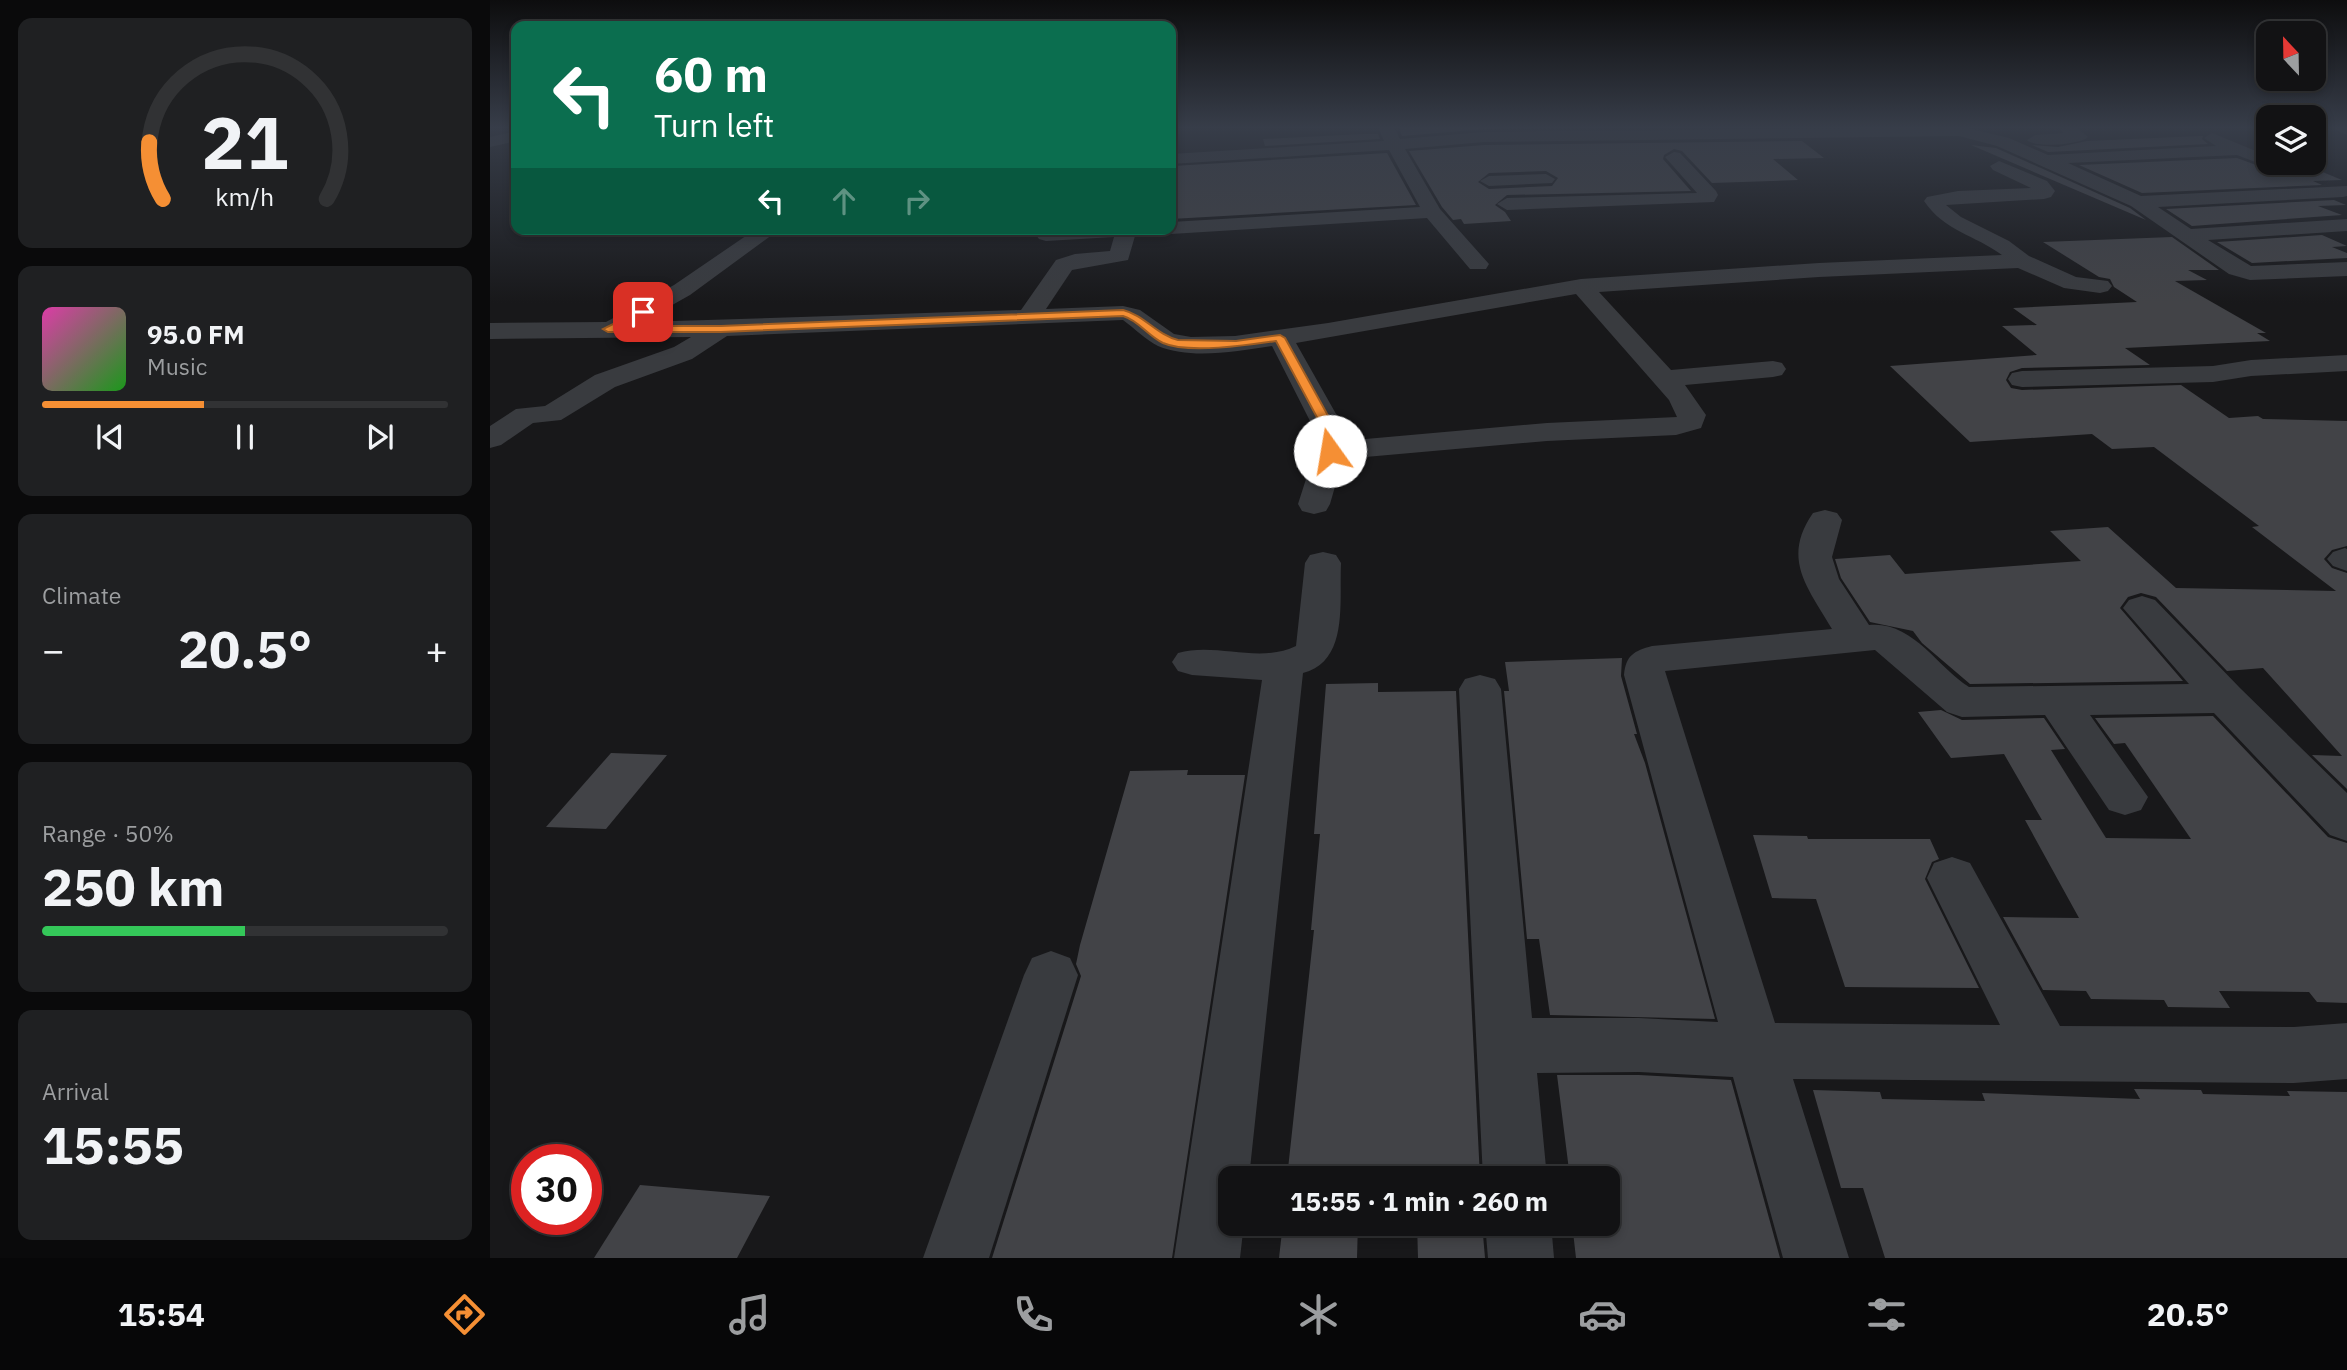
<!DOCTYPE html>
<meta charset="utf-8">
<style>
body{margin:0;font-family:"IBM Plex Sans",sans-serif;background:#1f2022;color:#f1f3f6;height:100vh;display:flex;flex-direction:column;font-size:26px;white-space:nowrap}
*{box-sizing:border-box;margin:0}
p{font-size:23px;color:#9c9ea0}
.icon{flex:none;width:38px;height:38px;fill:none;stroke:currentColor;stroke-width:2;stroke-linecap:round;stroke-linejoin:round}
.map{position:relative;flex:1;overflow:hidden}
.details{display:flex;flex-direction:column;gap:18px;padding:18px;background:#0a0a0b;width:490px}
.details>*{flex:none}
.banner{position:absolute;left:21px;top:21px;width:665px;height:214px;border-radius:14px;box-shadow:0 4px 10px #0003,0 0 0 2px #313234;background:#0b6e4f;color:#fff;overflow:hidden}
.needle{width:46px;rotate:338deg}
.fabs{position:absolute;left:1766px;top:21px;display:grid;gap:14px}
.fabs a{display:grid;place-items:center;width:70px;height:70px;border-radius:14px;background:#121214;box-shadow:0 4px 10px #0003,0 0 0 2px #313234;font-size:35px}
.speed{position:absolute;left:21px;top:1144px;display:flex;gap:14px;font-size:35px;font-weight:700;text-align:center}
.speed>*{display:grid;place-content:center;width:91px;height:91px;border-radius:50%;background:#121214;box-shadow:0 4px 10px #0003,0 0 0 2px #313234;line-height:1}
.speed .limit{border:10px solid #d22;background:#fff;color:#111}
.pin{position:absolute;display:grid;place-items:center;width:60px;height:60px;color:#fff;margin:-30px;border-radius:14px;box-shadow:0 4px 10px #0006}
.me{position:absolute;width:77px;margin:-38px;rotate:347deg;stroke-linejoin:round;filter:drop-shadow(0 0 5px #0008)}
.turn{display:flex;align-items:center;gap:24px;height:147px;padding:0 28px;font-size:32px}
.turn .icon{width:91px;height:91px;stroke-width:2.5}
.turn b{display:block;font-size:49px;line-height:60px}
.lanes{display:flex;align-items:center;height:66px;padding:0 28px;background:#0003;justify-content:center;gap:35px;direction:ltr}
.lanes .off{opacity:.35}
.big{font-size:52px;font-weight:700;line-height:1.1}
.details .widget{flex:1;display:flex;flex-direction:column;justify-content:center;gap:10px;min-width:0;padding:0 24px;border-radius:14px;background:#1f2022}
.details .dial{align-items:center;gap:0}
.dial svg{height:182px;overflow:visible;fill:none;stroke:#313234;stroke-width:7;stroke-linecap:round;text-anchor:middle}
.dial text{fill:#f1f3f6;stroke:none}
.song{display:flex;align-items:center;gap:21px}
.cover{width:84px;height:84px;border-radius:10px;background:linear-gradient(135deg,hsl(320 70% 55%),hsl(120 70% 35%))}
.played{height:7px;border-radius:4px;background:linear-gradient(90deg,#f58f34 40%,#313234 40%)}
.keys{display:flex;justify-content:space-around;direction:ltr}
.heat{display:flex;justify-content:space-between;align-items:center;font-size:38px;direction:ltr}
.charge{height:10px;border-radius:5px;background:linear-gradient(90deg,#34c759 50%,#313234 0)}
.trip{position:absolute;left:728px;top:1166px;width:402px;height:70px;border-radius:14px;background:#121214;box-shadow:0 4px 10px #0003,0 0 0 2px #313234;font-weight:700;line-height:70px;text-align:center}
.dock{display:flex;height:112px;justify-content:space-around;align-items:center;background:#070708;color:#9c9ea0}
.dock .icon{width:49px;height:49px}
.dock .selected{color:#f58f34}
.dock b{font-size:32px;color:#f1f3f6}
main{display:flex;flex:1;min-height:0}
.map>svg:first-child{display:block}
.building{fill:#424347;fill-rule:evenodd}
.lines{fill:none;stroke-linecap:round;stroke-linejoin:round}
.minor{fill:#393b3f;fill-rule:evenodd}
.route{fill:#f58f34;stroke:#9f5d22;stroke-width:2}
</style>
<main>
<section class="details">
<div class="widget dial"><svg viewBox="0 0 100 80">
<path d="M14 69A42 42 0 1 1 86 69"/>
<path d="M14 69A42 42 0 0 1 8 44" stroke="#f58f34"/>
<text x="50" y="56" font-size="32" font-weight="700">21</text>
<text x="50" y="72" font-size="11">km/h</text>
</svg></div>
<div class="widget">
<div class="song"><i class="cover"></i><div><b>95.0 FM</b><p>Music</p></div></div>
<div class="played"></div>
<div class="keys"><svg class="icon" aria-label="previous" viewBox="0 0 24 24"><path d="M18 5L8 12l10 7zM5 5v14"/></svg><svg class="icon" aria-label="pause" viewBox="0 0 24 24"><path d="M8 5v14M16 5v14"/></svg><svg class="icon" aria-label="next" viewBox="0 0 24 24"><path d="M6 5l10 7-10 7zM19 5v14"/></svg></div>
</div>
<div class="widget"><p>Climate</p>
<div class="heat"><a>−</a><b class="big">20.5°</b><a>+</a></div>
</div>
<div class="widget"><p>Range · 50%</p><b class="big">250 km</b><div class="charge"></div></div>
<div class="widget"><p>Arrival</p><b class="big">15:55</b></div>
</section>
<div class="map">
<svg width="1857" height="1258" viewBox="0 0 1857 1258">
<rect width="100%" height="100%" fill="#18181a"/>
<!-- building -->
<g class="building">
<path d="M909,127h307l-222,2 -82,7z"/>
<path d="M873,134h15l2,5 -115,7 -2,-7z"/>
<path d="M1710,136h3l-1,3 6,5 -160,8 -16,-7 26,2 29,-6z"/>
<path d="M1312,141l22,17 -51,1 25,21 -86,3 -30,-32 -8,-2 -10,6 -1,4 28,32 -184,4 -12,10 10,7 6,9 -47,3 -3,-5 -8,1 -11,-13 -33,-56 75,-6zM1056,171l12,7 -6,8 -63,3 -11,-7 11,-9z"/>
<path d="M1481,145l25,3 134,60 16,12z"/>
<path d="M897,153l29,52 -245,14 2,-53z"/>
<path d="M1747,158l30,11 11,-6h23l41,17 -29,1 9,4 -180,8 -63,-28z"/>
<path d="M1844,200l12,5 -28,1 24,9 -150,11 -26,-17z"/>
<path d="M1832,235l25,11 -15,1 15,6v5l-95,5 -35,-21z"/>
<path d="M1682,237l47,33h-31l19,10 -32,1 91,52h-9l13,8 -145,7 25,17 -128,3 -12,4 -4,8 5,8 11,2 159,-5 48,33 29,-2 5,3 84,2v125l-15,4 -8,9 8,9 15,5v216l-35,-34 30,1 -79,-88 -36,3 -71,-74 -15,-4 -13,4 -8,11 63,73 -213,3 -48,-41 -9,-12 -43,-9 -29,-44 -6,-19 55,-4 15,19 176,-13 -31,-30 58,-4 68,61 160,3 -84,-64 7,-1 -105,-79 -42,2 -20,-15 -122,8 -80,-76 147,-11 -35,-29 35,-1 -24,-17 124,-6 -23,-15 -4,-8 -11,-2 -56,-35z"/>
<path d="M1132,658l-1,18 16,58h-3l11,29 70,256 -165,-4 -11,-76h-12l-23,-248h5l-4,-29z"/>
<path d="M888,683v9l78,-1 24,487h-193l27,-248h-3l9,-96h-6l12,-150z"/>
<path d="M1451,710l21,10 82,-2 21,31 -14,1 55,88 85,1 -66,-96 -11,1 -19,-26 118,-2 115,121 19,6v160l-30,-1 -8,-10 -90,-1 11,17 -62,-1 -4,-7 -73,-1 -5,-8 -43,-1 -40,-73 76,1 -54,-98h17l-38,-66 -53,4 -33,-46z"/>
<path d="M121,753l56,2 -61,74 -60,-2z"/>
<path d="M698,770l-1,5h58l-73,483h-180l89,-282 -5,-12 4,-19 50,-174z"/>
<path d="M1263,835l54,1 1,3h122l9,20 -7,3 -7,17 54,109 -134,-1 -29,-88 -44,-1z"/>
<path d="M1067,1075h82l92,5 49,178h-204l-4,-35h36v-45h-38z"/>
<path d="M1644,1089l67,1 2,4 87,2 -3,-5 60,1v166h-462l-22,-70h-22l-28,-98 67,2 2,7 103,2 -3,-8 158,6z"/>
<path d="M150,1185l130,11 -33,62h-143z"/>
<path d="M793,1223h75l-1,35h-78z"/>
<path d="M927,1223h65l3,35h-67z"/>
</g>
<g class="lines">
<!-- minor -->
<g class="minor">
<path d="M888,127h16l6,12 84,-7 479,-5 46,11 39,17 168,-9 -12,-8 8,-5 56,23v7h8l-8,4 -31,-12 -169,8 73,33 206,-10v10l-4,1 -185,10 33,22 156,-10v12l-139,9 43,26 96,-4v14l-97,4 -21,-6 -98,-68 -134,-60 -38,-10 -475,6 -79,7 35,60 49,55 -3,5h-16l-43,-51 -256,16 -9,-5h9v-7l249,-15 -31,-57 -218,14v-10l213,-13z"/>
<path d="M1568,127h18l12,10c-8,8 -53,11 -61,3l8,-5 29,-2z"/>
<path d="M1840,127h17v8z"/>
<path d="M26,131v10l-26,6v-10z"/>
<path d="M1184,152l6,1 36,38 2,4 -4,7 -207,8 -10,-6 10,-6 190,-5 -32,-36z"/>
<path d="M1509,161l48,20 8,10 -4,6 -7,2 -98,6 15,12 48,24 20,15 47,21 32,4 4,5 -4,5 -8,2 -36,-5 -46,-20 -199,9 -220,15 72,78 102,-9 9,2 4,6 -4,6 -9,2 -88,8 21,30 -5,13 -25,7 -129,6 -204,18 -13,45 -4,7 -12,3 -12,-3 -4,-7 17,-53 -5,-30 -38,-75c-36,5 -80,14 -114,0 -12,-6 -24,-18 -35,-26l-396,16 -35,23 -77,28 -54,33 -28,3 -32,22 -11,3v-22l26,-17 29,-3 50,-31 79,-28 17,-10 -201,2v-16l116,-1 68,-37 82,-56h24l-90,66 -48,27 379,-12 35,-50 19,-6 35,-3 4,-14 -68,4 -7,-2 -3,-4 8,-6h114l-3,4 -20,3 -7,24 -56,10 -26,39 77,-3 17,4 34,24 17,3 44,-1 93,-13 253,-44 238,-16 183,-8c-27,-20 -58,-24 -78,-54l3,-4 31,-6 73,-3 -38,-18 -3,-4zM1086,294l93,106 8,17 -130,6 -204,18 -3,-20 -44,-78z"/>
<path d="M1056,174l9,5 -3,4 -63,3 -9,-5 9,-5z"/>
<path d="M1857,355v16l-96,5 -38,6 -191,5 -10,-2 -4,-6 4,-6 10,-2 191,-5 38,-6z"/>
<path d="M1335,510l12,3 5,7 -10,37 7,22 30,46c44,-4 67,41 100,62l220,-3 -66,-76 6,-8 13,-4 13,4 85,88 107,105v48l-17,-6 -116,-122 -124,2 58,82 -7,13 -16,5 -16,-5 -64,-95 -83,2 -15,-5 -72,-62 -210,21 110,352 225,2 -73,-147 7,-15 18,-6 18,6 90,163 234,1 53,-4v56l-53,4 -501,-4 56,179h-66l-50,-181 -94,-5 -102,1 10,105h-64l-24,-489 6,-10 15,-4 15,4 6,10 31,329h107l79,4 -94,-347c2,-20 10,-24 28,-29l180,-17c-24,-41 -51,-70 -19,-116z"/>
<path d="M1855,548l2,1v22l-14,-5 -6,-7 6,-7z"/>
<path d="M833,552l13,3 5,8c-2,39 8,98 -38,110l-54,505h-19v45h14l-4,35h-66l88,-578 -70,-5 -14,-4 -6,-9 6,-9c38,-11 81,11 118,-7l9,-83 5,-8z"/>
<path d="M561,951l19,7 8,17 -89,283h-66l101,-283 8,-17z"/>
<path d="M995,1223h66l3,35h-66z"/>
</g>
</g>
<!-- sky -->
<linearGradient id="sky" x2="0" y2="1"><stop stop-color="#0d0d0e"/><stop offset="0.42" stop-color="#373d49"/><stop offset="1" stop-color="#373d49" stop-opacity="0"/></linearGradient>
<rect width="1857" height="303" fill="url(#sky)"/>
<!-- route -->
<path class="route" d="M153,309l3,1v4l-23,12h98l402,-16c21,5 34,25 55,30l58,1 44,-6 5,3 46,83 6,30 -7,4 -6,-4 -5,-30 -43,-80c-27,4 -88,13 -113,2 -15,-7 -25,-23 -40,-27l-402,16h-113l-5,-3z"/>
</svg>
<div class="fabs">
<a><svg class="needle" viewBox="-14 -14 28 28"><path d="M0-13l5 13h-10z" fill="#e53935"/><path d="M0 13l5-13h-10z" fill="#9c9ea0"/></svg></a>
<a><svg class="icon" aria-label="layers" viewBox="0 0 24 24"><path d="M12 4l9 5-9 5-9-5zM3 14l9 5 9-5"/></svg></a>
</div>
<div class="speed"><div class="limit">30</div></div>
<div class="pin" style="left:153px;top:312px;background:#d93025"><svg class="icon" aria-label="arrive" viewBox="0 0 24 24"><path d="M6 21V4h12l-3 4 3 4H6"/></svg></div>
<svg class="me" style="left:840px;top:451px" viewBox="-20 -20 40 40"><circle r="19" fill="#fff"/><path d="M0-13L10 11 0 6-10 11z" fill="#f58f34"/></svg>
<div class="trip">15:55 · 1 min · 260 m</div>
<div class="banner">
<div class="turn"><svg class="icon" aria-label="left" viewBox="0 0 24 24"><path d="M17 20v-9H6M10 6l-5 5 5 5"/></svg><div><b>60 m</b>Turn left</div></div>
<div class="lanes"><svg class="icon" aria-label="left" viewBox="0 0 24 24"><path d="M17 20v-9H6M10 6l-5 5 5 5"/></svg><svg class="icon off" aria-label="ahead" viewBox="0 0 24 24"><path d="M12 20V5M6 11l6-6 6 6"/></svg><svg class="icon off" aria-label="right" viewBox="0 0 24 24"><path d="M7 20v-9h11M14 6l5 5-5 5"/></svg></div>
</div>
</div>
</main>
<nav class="dock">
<b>15:54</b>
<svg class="icon selected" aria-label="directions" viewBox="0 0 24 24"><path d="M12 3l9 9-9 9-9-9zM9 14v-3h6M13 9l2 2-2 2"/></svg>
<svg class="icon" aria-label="music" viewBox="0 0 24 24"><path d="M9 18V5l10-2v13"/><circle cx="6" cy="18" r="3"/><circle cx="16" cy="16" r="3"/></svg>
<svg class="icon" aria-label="phone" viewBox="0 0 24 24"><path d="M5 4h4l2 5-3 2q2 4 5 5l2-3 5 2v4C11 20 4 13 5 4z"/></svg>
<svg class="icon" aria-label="climate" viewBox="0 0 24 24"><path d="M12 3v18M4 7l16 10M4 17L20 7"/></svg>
<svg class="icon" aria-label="car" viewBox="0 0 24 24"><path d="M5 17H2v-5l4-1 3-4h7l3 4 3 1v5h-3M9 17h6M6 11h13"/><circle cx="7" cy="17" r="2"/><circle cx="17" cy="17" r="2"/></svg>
<svg class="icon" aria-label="filters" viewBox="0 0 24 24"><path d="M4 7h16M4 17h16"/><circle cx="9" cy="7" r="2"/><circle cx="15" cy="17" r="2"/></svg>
<b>20.5°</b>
</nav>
